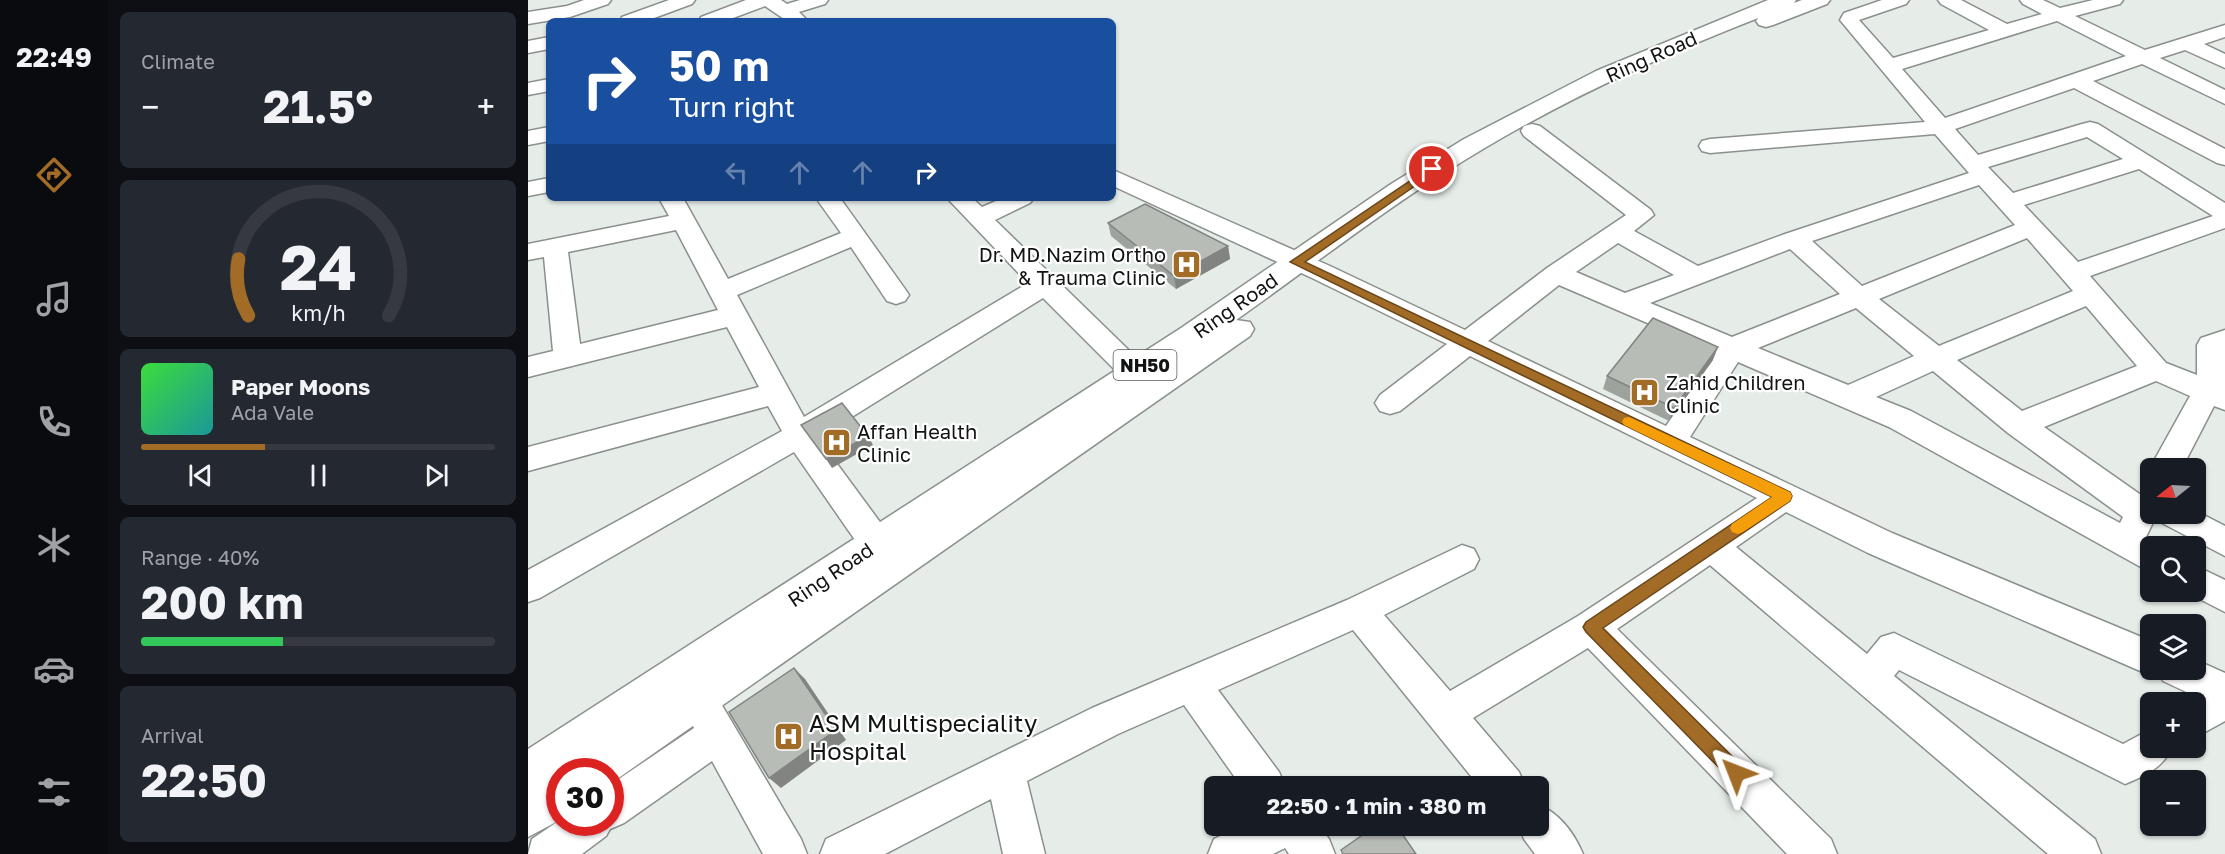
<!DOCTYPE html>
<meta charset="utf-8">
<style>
body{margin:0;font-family:"Golos Text",sans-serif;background:#242831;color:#f1f3f6;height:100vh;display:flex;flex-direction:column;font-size:22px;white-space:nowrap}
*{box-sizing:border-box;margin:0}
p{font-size:20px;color:#9ea1a6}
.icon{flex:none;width:33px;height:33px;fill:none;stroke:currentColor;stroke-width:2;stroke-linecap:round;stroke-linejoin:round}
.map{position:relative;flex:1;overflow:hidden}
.panel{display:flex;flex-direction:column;gap:12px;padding:12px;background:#0d0f14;width:420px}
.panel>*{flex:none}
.top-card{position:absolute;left:18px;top:18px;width:570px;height:183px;border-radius:9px;box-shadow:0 2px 4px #0004;background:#1a4fa0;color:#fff;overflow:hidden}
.needle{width:39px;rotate:252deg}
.fabs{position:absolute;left:1612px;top:458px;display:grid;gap:12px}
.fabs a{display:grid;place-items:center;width:66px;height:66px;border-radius:9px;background:#171b24;box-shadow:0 2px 4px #0004;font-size:30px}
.speed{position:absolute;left:18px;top:758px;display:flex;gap:12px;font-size:30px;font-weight:700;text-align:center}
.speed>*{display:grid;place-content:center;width:78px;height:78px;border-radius:50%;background:#171b24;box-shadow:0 2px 4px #0004;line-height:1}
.speed .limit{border:9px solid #d22;background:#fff;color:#111}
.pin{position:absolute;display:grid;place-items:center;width:51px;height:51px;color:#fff;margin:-26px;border:3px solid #fff;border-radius:50%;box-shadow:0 2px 6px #0007}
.me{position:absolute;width:66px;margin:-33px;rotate:315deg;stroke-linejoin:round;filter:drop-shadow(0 0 4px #0008)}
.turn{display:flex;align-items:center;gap:21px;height:126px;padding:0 24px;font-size:27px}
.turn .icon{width:78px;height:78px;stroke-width:2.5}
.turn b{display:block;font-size:42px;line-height:51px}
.lanes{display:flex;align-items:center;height:57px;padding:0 24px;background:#0003;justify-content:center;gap:30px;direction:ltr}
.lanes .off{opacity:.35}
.big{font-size:45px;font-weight:700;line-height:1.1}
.panel .card{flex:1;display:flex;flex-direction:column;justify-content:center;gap:9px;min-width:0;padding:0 21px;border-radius:9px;background:#242831}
.panel .dial{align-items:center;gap:0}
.dial svg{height:156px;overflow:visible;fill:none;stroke:#363941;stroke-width:7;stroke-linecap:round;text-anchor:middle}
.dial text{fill:#f1f3f6;stroke:none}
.song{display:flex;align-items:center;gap:18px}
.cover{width:72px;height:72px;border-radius:9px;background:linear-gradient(135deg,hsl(120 70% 55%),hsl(180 70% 35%))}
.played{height:6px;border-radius:3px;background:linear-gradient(90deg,#a26c27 35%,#363941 35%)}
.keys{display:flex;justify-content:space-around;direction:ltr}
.heat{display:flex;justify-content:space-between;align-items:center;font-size:33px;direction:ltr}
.charge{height:9px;border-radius:4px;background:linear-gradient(90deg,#34c759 40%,#363941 0)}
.trip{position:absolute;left:676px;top:776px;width:345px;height:60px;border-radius:9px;background:#171b24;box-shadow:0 2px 4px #0004;font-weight:700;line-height:60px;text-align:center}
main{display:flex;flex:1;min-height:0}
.tab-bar{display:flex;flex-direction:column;width:108px;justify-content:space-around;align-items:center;background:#090b0e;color:#9ea1a6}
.tab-bar .icon{width:42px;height:42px}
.tab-bar .on{color:#a26c27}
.tab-bar b{font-size:27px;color:#f1f3f6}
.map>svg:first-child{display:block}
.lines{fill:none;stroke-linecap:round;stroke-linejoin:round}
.minor-casing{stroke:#8a908c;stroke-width:3}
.highway-casing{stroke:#8a908c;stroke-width:3}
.minor{fill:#fff;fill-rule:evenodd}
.highway{fill:#fff;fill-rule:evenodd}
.wall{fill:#9ea29d}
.shaded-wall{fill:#818480}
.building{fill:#b8bcb7;stroke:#818480;stroke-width:1.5}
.route{fill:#a26c27;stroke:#694619;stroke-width:1.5}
.slow{fill:#f59e0b}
.labels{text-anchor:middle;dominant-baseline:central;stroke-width:4.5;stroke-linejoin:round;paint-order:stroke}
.shield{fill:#fff;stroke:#595a5a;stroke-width:1.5}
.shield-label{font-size:18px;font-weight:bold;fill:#121413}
.street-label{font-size:20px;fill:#121413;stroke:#fff}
.poi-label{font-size:20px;fill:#121413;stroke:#fff;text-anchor:start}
.near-poi-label{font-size:24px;fill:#121413;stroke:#fff;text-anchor:start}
</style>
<main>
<nav class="tab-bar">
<b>22:49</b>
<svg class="icon on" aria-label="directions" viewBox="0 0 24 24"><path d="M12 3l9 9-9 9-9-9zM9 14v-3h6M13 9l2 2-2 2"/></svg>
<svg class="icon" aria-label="music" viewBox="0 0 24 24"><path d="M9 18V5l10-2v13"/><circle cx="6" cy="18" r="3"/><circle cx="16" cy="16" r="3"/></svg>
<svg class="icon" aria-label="phone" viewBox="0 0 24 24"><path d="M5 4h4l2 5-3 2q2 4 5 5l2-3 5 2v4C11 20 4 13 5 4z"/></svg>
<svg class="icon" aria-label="climate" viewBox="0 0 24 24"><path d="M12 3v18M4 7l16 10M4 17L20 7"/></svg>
<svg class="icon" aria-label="car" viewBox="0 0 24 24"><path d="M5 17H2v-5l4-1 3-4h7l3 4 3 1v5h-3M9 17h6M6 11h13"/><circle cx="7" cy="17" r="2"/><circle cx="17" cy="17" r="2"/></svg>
<svg class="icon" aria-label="filters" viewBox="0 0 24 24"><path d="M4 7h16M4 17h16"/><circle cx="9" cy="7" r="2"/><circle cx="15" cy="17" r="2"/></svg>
</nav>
<section class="panel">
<div class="card"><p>Climate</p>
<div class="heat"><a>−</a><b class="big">21.5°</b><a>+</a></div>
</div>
<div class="card dial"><svg viewBox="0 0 100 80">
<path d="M14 69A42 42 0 1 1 86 69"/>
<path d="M14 69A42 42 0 0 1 9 40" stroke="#a26c27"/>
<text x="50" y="56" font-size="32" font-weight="700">24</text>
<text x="50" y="72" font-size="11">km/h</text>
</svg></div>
<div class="card">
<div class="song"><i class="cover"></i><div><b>Paper Moons</b><p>Ada Vale</p></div></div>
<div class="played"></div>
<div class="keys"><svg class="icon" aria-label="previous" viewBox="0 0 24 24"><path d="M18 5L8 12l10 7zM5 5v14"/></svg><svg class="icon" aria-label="pause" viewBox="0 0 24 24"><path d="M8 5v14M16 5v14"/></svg><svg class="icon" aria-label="next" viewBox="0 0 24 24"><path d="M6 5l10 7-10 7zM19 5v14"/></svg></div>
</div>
<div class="card"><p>Range · 40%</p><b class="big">200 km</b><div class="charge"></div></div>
<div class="card"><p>Arrival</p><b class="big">22:50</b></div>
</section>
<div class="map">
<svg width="1697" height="854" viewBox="0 0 1697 854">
<rect width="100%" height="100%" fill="#e6ede9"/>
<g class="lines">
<defs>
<g id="minor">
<path d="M56,0h27l-3,4 -38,13 -42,7v-12l39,-6z"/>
<path d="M141,0h26l-3,4 -46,17h-26l2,-4z"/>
<path d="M218,0h35l6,4 13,-4h28l-3,4 -26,8 9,9h-21l-22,-15 -40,15h-26l2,-4z"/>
<path d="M1354,0h27l-3,4 -47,16 34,38 96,-28 -48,-26 -3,-4h23l46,24 35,-10 -19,-10 -3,-4h23l17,8 33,-8h30l-3,4 -45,12 70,34 80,-25v12l-21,7 21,10v14l-40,-18 -25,8 65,32v14l-83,-40 -49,17 132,68v16l-8,-2 -143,-75 -119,41 23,26 104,-31 8,-2 8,2 127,79v25l-135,48 76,87 31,12v-30l4,-7 24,-8v80l-11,-4 -32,62h-32l40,-72 -34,-15 -112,46 107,75v11h45v-2l29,15v30l-65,-34 -4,-6 -10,21 17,9h-12v24l-12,-4 -250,-139 -151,-65 -48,75 202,96 259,108v28h45v-9l29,13v48l-29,16v-35h-7l8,-5 -34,-16 -4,-9 -8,3 -13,-5 -270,-117 -82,-41 -50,35 131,107 14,-17 13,-4 229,111 28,-15v18h21c-8,20 -27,29 -47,37l-226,-114 -5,6 201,163 6,15h-53l-338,-289 -93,64 214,210 6,15h-50l-199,-206 -115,70 46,54 6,14h-46l-126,-156 -135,60 61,82 6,14h-44l-57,-81 -66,29 -91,47 18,73h-42l-12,-55 -106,55h-65l6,-15 266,-131 255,-108 115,-55 12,4 5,10 -5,10 -90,46 66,76 128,-75 179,-118 -287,-142 -70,55 -10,3 -10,-3 -5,-8 5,-8 67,-51 -135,-66 -199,-92v-16l217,96 135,64 82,-62 79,-53 -102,-79 -3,-5 3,-5 8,-2 8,2 111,84 3,5 -20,16 64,35 87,-32 184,-61 -34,-39 -225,19 -8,-2 -3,-5 3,-5 8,-2 215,-17 -85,-102 4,-7zM1529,21l69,35 -181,62 -43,-49zM1559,137l36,22 -110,34 -25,-26zM1611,169l74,47 -135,46 -54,-57zM1451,185l36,40 -153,61 -50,-45zM1499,238l46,53 -134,55 -60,-47zM1090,243l56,32 -49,18 -49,-21zM1262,249l50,45 -108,43 -82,-34zM1031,285l156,67 -49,74 -178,-85zM1558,306l51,60 -115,45 -65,-51zM1328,308l58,48 -66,29 -90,-37zM1405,371l75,62 115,84 -3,6 -209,-112 -35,-14z"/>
<path d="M21,37v12l-21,4v-12z"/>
<path d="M21,79v12l-21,4v-12z"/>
<path d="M21,127v14l-21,4v-14z"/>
<path d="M21,178v14l-21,4v-14z"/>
<path d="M131,198h24l45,81 113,-46 -25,-35h24l65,91 4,6 -4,6 -9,3 -9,-3 -36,-54 -114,48 67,122 224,-134 -81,-85h25l10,9 21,-9h31l-4,5 -35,17 149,145 4,7 -4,7 -10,3 -10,-3 -81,-81 -225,140 70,95 5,10 -5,10 -12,4 -12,-4 -70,-101 -254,146 -12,4v-32l254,-139 -14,-25 -240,65v-24l231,-60 -32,-60 -199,50v-20l25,-6 -9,-94 -16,3v-16l141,-28zM148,230l42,80 -138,34 -12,-92z"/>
<path d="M1668,566l29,14v32l-41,-21h12z"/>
<path d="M169,679l13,6 91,154 6,15h-44l-51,-93 -88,62 -14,6 -4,7 -24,18h-54l4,-15 28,-19v2h50v-37l84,-57 -16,-31 6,-12z"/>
<path d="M1011,805c21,9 35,28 44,49h-48l-11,-15 -6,-14h21z"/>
<path d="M715,825h75l11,14 6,15h-46l-4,-6 -12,6h-65l6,-15z"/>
</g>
<path id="highway" d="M1240,0h28l-2,3 8,-3h28l-3,4 -54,21 -7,2 -7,-2 -3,-4 2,-3c-95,37 -188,79 -275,131 -87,51 -165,113 -247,171l14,2 4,7 -4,7 -640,448v-13h-50v49l-32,17v-88l653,-421 210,-144 73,-45 132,-68z"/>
</defs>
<!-- minor casing -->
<use href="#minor" class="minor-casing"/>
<!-- highway casing -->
<use href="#highway" class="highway-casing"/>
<!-- minor -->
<use href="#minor" class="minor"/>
<!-- highway -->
<use href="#highway" class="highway"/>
</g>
<!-- wall -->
<g class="wall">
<path d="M580,223l120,23 2,13 -54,30 -65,-53z"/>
<path d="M1185,360l-44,61 -66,-32 4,-13z"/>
</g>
<!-- shaded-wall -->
<g class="shaded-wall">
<path d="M700,246l2,13 -54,30 -2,-13z"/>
<path d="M1190,347l-5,13 -44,61 5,-13z"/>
<path d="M340,436l5,9 -41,23 -6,-9z"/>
<path d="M266,668l11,11 41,61 -65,48 -12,-10z"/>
</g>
<!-- building -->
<g class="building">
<path d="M617,204l83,42 -54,30 -66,-53z"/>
<path d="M1125,318l65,29 -44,61 -67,-32z"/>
<path d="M314,403l26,33 -42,23 -25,-34z"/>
<path d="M266,668l42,62 -67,48 -40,-66z"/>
<path d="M849,825h19l20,29h-73l-2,-4z"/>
</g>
<!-- route -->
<path class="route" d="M904,166l5,3 -2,3 -130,90 485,230 2,4 -2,5 -187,127 139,138 3,7 -3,6 -6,3 -6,-3 -144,-147 -3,-5 3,-5 186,-125 -482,-235z"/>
<!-- slow -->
<path class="slow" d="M1101,417l161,75 2,4 -2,5 -47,31 -5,2 -6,-2 -2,-4 2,-4 40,-27 -148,-72 -2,-3 2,-4z"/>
<!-- icons -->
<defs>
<symbol id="hospital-square" viewBox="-11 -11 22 22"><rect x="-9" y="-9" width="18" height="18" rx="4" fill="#a26c27" stroke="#fff"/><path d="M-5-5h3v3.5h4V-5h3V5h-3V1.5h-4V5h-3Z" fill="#fff"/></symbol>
</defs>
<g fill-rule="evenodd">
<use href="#hospital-square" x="642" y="248" width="33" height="33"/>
<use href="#hospital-square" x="1100" y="376" width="33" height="33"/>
<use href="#hospital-square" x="292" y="426" width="33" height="33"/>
<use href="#hospital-square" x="244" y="720" width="33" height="33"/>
</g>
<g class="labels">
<!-- shield labels -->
<rect class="shield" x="585.5" y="350" width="63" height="30" rx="4.5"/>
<g class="shield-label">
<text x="617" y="365">NH50</text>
</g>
<!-- street labels -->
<g class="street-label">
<text transform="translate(1123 56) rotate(-24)">Ring Road</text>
<text transform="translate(707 305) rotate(-35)">Ring Road</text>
<text transform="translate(302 574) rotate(-34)">Ring Road</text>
</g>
<!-- poi labels -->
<g class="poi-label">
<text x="638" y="254" text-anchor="end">Dr. MD.Nazim Ortho<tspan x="638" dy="23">&amp; Trauma Clinic</tspan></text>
<text x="1138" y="382">Zahid Children<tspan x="1138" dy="23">Clinic</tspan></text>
<text x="329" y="431">Affan Health<tspan x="329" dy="23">Clinic</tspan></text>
</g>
<!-- near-poi labels -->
<g class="near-poi-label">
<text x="281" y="722">ASM Multispeciality<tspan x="281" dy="28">Hospital</tspan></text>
</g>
</g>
</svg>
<div class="fabs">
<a><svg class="needle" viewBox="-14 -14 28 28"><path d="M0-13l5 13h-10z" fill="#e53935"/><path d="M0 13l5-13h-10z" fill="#9ea1a6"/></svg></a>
<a><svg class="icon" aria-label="search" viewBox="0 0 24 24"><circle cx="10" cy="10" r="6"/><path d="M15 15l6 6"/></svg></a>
<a><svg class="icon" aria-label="layers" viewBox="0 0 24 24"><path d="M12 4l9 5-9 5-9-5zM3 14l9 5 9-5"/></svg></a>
<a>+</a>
<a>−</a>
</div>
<div class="speed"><div class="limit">30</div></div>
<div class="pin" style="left:904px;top:169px;background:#d93025"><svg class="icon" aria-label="arrive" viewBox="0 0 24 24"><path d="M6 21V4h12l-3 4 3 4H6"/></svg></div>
<svg class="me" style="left:1208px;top:773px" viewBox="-20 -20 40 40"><path d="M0-17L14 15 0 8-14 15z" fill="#a26c27" stroke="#fff" stroke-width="4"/></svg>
<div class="trip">22:50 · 1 min · 380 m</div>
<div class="top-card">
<div class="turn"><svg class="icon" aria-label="right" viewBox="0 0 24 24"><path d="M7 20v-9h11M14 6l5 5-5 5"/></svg><div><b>50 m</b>Turn right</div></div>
<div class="lanes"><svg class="icon off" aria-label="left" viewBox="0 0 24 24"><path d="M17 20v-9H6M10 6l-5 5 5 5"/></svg><svg class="icon off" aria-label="ahead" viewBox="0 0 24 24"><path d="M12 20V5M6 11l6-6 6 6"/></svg><svg class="icon off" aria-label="ahead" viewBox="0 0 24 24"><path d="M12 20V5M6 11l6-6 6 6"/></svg><svg class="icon" aria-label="right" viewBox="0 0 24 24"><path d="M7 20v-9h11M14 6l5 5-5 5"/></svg></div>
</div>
</div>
</main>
